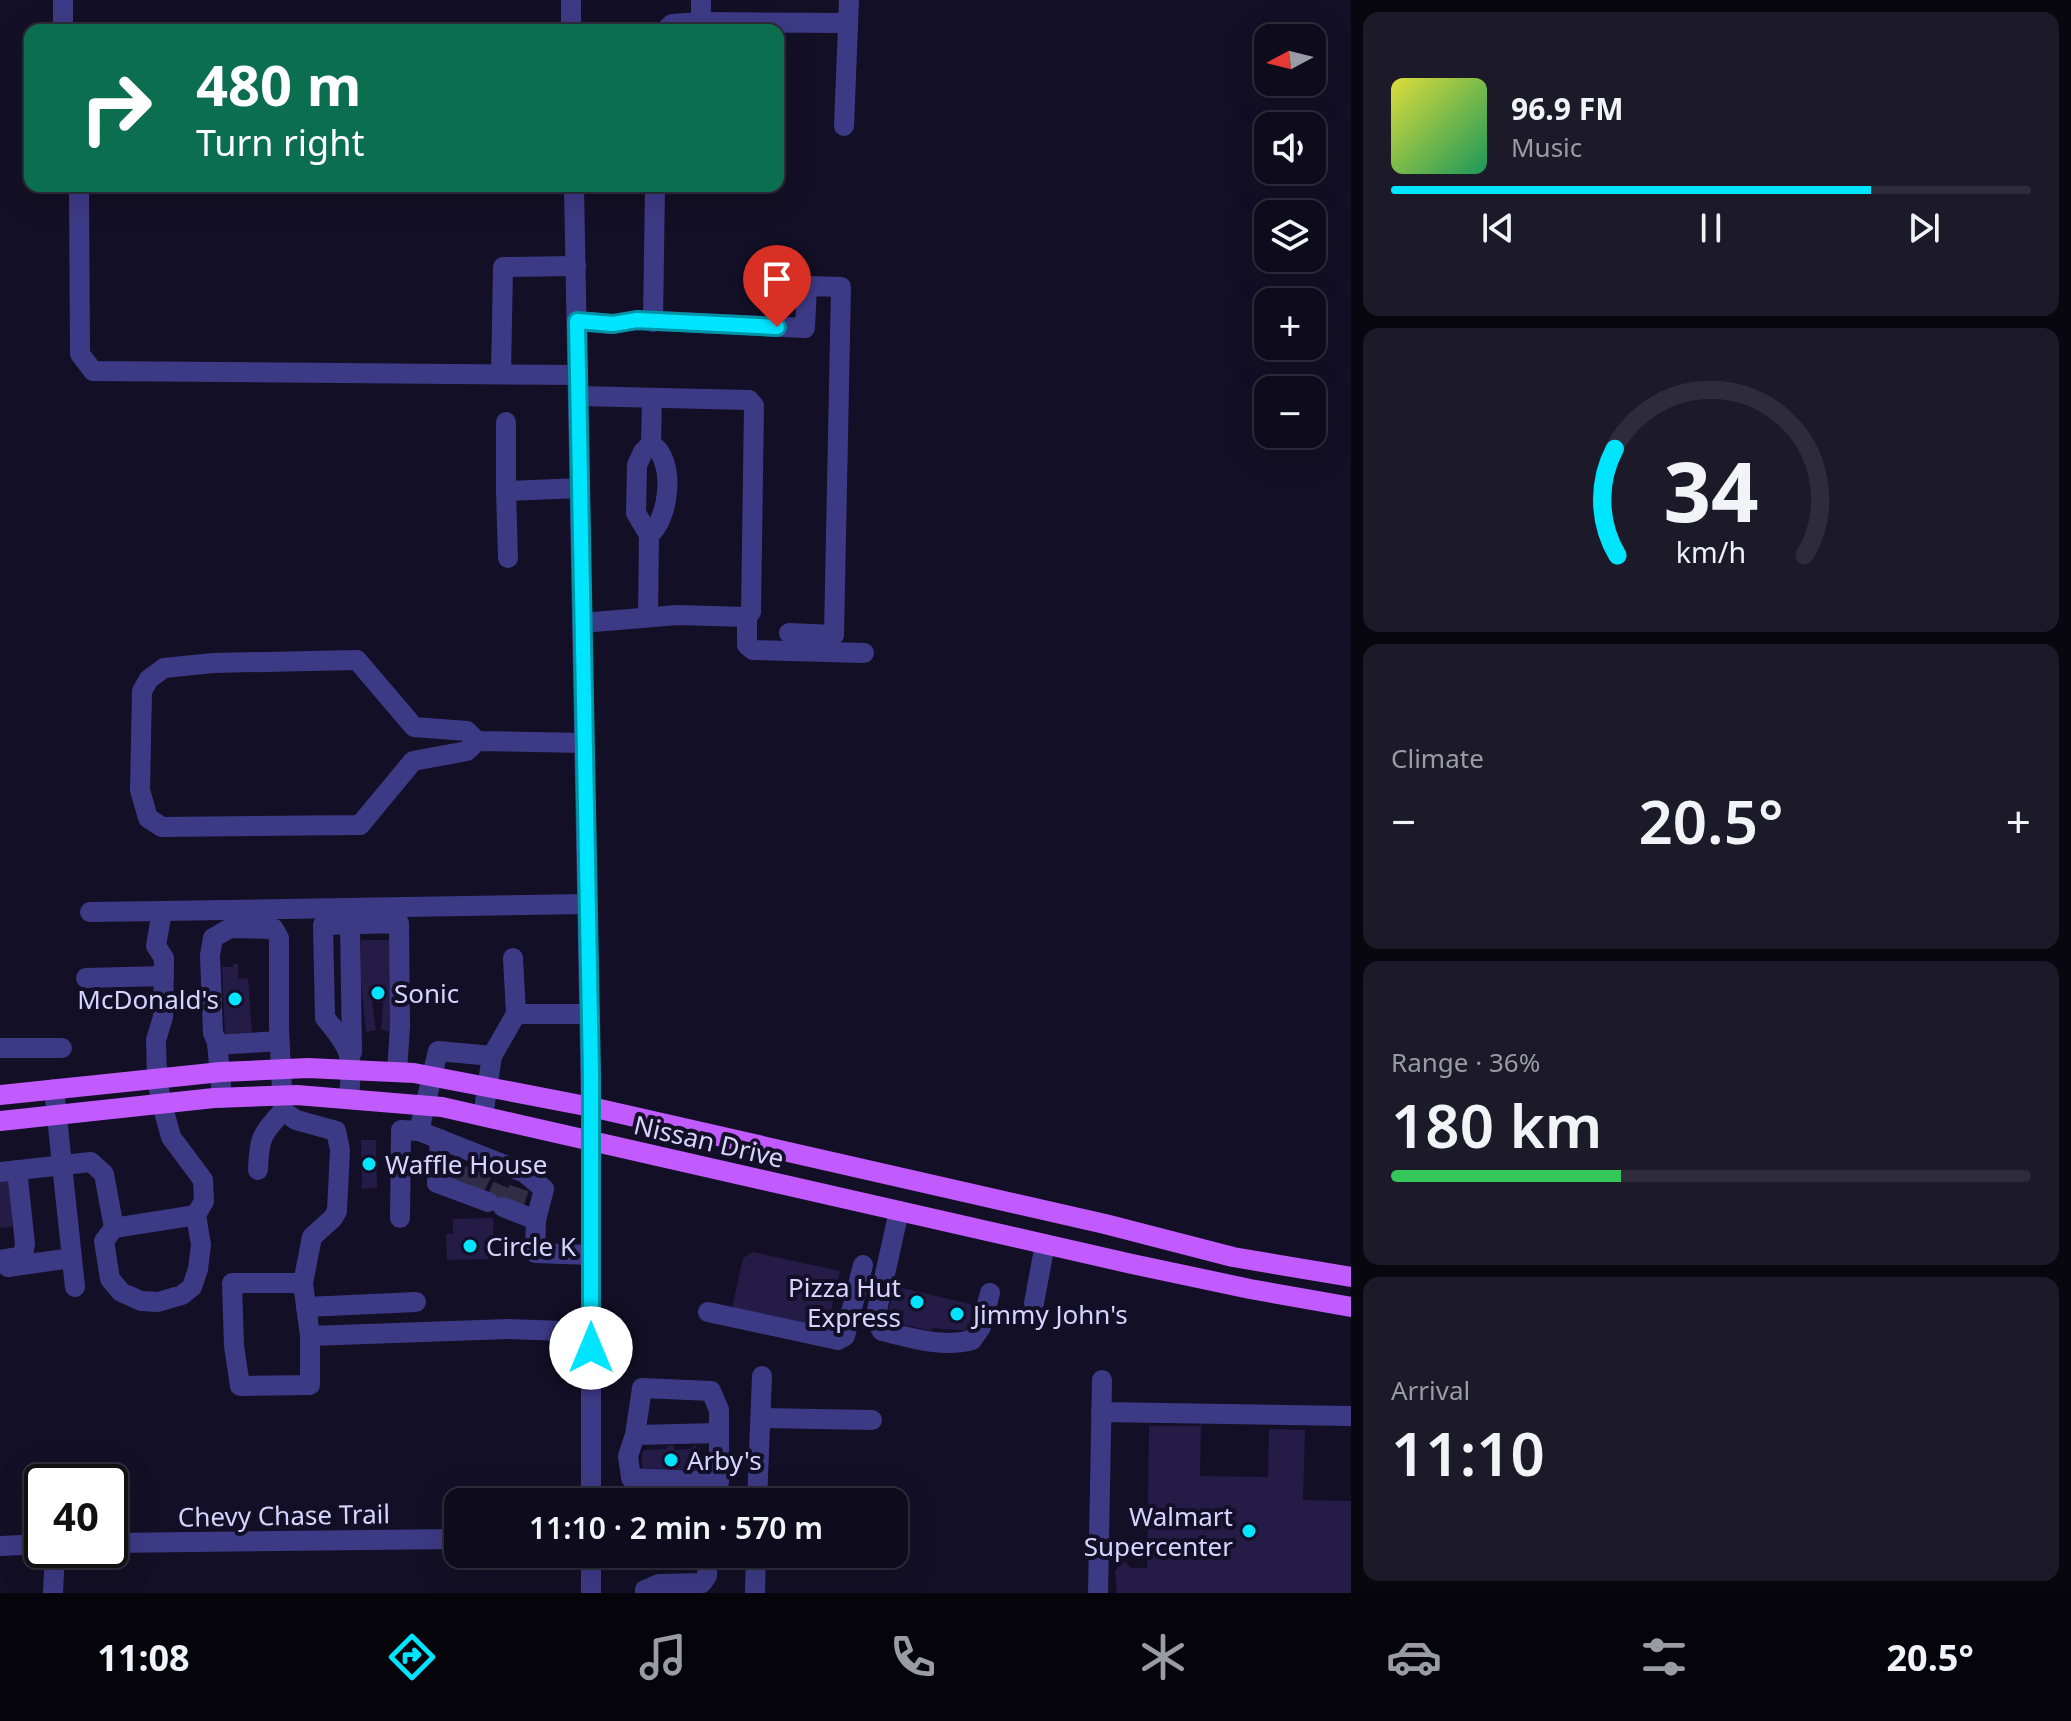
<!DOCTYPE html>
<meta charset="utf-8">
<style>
body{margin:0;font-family:"Noto Sans",sans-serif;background:#1c1929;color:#f1f3f6;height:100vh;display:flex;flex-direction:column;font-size:30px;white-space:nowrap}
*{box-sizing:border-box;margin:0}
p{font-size:26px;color:#9b9ba3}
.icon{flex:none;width:44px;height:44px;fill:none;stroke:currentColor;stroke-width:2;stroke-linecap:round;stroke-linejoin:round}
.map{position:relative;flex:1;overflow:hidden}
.details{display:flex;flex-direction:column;gap:12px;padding:12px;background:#08060f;width:720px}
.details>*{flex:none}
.guide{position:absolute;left:24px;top:24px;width:760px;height:168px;border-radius:16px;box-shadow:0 8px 32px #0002,0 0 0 2px #2e2b3b;background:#0b6e4f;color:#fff;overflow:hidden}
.needle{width:52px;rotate:263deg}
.buttons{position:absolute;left:1254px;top:24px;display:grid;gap:16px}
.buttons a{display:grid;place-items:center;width:72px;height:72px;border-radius:16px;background:#0e0b1c;box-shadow:0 8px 32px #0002,0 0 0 2px #2e2b3b;font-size:40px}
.speed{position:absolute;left:24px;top:1464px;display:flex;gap:16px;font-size:40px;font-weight:700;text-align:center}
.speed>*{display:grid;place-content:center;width:104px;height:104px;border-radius:50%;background:#0e0b1c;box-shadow:0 8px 32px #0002,0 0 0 2px #2e2b3b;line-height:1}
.speed .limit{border:4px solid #111;border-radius:12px;background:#fff;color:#111}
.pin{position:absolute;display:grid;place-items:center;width:68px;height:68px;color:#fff;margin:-82px -34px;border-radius:50% 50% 50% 0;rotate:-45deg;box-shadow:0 0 8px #0007}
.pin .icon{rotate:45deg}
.me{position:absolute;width:88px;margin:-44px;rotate:0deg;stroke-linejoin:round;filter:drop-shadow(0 0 6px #0008)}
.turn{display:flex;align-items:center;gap:28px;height:168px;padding:0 40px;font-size:36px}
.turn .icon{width:104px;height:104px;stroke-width:2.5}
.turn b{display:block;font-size:56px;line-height:68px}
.big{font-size:60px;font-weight:600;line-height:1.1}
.details .tile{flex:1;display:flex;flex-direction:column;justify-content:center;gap:12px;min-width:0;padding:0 28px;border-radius:16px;background:#1c1929}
.details .dial{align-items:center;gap:0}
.dial svg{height:208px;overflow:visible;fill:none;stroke:#2e2b3b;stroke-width:7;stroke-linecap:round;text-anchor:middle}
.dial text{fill:#f1f3f6;stroke:none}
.song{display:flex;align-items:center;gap:24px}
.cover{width:96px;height:96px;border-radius:12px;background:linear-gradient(135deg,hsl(60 70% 55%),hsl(150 70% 35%))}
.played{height:8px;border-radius:4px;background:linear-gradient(90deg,#00e5ff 75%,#2e2b3b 75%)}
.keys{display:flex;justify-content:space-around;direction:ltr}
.heat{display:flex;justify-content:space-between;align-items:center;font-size:44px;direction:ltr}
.charge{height:12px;border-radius:6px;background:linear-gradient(90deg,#34c759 36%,#2e2b3b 0)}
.trip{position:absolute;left:444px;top:1488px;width:464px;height:80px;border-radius:16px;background:#0e0b1c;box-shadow:0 8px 32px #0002,0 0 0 2px #2e2b3b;font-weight:600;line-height:80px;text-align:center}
.tabs{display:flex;height:128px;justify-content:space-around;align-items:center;background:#06040b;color:#9b9ba3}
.tabs .icon{width:56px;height:56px}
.tabs .selected{color:#00e5ff}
.tabs b{font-size:36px;color:#f1f3f6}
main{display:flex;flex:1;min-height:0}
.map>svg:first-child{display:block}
.building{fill:#241b47}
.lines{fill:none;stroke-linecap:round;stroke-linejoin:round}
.minor-tunnel{stroke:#312d47;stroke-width:20;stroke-dasharray:20 10;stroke-linecap:butt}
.minor{stroke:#3d3a85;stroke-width:20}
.major{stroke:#c25bff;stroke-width:20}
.route-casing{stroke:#0095a6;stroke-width:20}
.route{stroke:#00e5ff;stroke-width:14}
.poi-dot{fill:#00e5ff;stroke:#130f26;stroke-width:3}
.labels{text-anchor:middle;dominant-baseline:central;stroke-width:8;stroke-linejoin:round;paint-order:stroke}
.poi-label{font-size:26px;fill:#d9d4ff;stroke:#130f26;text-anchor:start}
.street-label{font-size:26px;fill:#d9d4ff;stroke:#130f26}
</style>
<main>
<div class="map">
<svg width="1351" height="1593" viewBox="0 0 1351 1593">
<rect width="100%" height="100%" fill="#130f26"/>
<!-- building -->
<g class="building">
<path d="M361,940h33l-4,91 -9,-1 2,-27 -11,-1 4,28 -10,2 -5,-49z"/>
<path d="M233,964h5v15l10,-1 4,56 -27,2 -3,-69h11z"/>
<path d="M361,1140h15l1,48 -15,1z"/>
<path d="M11,1178l1,49 -12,1v-49z"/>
<path d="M493,1218l1,41 -47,1 -1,-26h7v-15z"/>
<path d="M753,1252l87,19 -14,63 -95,-22 12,-54z"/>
<path d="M894,1286l80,19 -1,3 6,1 -2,9 -6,-1 -3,14 -36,-3 -1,3 -45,-10z"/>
<path d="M1149,1426h52l-1,50 68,1 1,-48 36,1 -2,70 48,1v92h-234l-2,-22 9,-10 7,7h16z"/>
<path d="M674,1445l1,5 14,-1 7,-4v4l4,-1 1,24 -41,2v-5l-18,-1v-15l2,-3 23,-1v-3z"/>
</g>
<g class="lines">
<!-- minor-tunnel -->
<g class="minor-tunnel">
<path d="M460,1181l5,-15"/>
<path d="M475,1187l7,-14"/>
<path d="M514,1203l5,-15"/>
<path d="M495,1204l9,-22"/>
</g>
<!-- minor -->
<g class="minor">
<path d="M571,0v30"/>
<path d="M701,22l147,1"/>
<path d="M63,30v-30"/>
<path d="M666,30l6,-6 29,-2v-22"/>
<path d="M844,126l5,-126"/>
<path d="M79,186l1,168 13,17 485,4"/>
<path d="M574,186l17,921v395"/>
<path d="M577,321l36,3 24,-4 168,8 2,-42 34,1 -7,348 -45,-2"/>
<path d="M653,322l2,-136"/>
<path d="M501,374l2,-107 73,-1"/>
<path d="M578,396l171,4 5,6 -3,206 -4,5 -70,-2 -95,8"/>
<path d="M506,422v69l74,-3"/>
<path d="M506,491l2,67"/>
<path d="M649,535c21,-16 27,-77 2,-91"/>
<path d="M648,617l1,-82 -13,-22 1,-48 6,-13 8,-8 1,-46"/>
<path d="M747,617v28l6,5 111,3"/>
<path d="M477,741l-10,-10 -53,-4 -57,-67 -144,3 -49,5 -15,11 -7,12 -2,99 8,28 14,9 198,-2 53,-64 54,-10 10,-10 107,2"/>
<path d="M90,912l72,-1"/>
<path d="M350,924l2,128"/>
<path d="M513,958l3,56"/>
<path d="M86,978l78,-2"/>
<path d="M217,1045l62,-4"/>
<path d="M0,1048h62"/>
<path d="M492,1056l-54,-5 -19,80 106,42 19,16 -8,31 -1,33 56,2"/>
<path d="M54,1089l21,198"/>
<path d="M222,1098l-5,-56 -4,-9 -3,-78 3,-17 17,-10 44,1 5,9v90l4,83 13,9 40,11 4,19 -3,61 -4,7 -21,19 -9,46"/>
<path d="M349,1099c3,-43 5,-47 -24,-81l-2,-93 76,-2 1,103 -3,46"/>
<path d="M483,1116l9,-60 24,-42h73"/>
<path d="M440,1139l-3,44 51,19"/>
<path d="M258,1170c1,-31 3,-36 25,-59"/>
<path d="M0,1172l91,-10 13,12 10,54"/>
<path d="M503,1207l33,13"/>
<path d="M899,1211l-24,108 7,12c30,7 59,17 90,9l9,-13 9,-34"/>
<path d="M196,1215l-82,13 -10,13 6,38 11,13 20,9 17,1 24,-7 10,-8 6,-18 3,-24 -5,-30 8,-14 -1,-21 -32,-43 -9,-33 -5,-25 -1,-39 7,-23 1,-59 -8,-12 6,-35 425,-7"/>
<path d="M400,1218l1,-88 18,1"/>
<path d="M0,1260l23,-4 2,-12 -8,-74"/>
<path d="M8,1267l64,-9"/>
<path d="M1034,1303l11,-59"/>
<path d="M306,1307l110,-5"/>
<path d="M708,1312l130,28 7,-4 18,-71"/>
<path d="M310,1336l-7,-53h-71l2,63 6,40 70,-1v-49l198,-7 83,3"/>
<path d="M642,1388l69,3 8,19v72l-88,-4 -3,-22 7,-21z"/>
<path d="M1101,1412l250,4"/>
<path d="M761,1418l111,2"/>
<path d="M635,1435l84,-2"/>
<path d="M757,1502l5,-126"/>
<path d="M110,1543l348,-4"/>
<path d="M0,1546l42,-2"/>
<path d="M591,1554v39"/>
<path d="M53,1593l2,-43"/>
<path d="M645,1593v-3l14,-6 43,-1 5,-7 1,-22"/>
<path d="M755,1593l1,-39"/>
<path d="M1098,1593l4,-213"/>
</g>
<!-- major -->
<g class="major">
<path d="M0,1095l221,-23 87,-4 106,5 177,34 514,117 128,33 118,20"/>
<path d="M0,1121l214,-23 83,-3 145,12 690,157 118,25 101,18"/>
</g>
</g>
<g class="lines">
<defs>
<path id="route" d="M591,1348v-272l-14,-755 36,3 24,-4 140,7"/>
</defs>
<!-- route casing -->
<use href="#route" class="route-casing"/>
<!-- route -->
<use href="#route" class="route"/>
</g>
<!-- markers -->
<g class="poi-dot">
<circle cx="378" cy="993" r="8"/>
<circle cx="235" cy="999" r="8"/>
<circle cx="369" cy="1164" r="8"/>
<circle cx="470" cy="1246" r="8"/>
<circle cx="917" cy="1302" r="8"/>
<circle cx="957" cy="1314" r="8"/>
<circle cx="671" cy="1460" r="8"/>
<circle cx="1249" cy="1531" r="8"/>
</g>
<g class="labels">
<!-- poi labels -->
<g class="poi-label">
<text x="394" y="993">Sonic</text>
<text x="219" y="999" text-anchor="end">McDonald's</text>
<text x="385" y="1164">Waffle House</text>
<text x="486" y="1246">Circle K</text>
<text x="901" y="1287" text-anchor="end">Pizza Hut<tspan x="901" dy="30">Express</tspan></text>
<text x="973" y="1314">Jimmy John's</text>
<text x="687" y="1460">Arby's</text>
<text x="1233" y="1516" text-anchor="end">Walmart<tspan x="1233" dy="30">Supercenter</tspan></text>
</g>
<!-- street labels -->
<g class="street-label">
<text transform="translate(709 1141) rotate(13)">Nissan Drive</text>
<text transform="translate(284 1515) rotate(-1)">Chevy Chase Trail</text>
</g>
</g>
</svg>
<div class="buttons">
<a><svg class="needle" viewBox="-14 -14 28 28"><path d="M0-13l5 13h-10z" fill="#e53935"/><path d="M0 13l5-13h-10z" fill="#9b9ba3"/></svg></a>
<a><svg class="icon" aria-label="sound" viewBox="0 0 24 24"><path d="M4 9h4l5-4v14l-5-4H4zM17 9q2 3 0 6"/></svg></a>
<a><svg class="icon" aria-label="layers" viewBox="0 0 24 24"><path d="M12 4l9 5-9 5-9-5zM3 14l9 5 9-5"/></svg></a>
<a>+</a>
<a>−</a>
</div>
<div class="speed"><div class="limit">40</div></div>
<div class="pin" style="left:777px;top:327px;background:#d93025"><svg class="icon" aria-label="arrive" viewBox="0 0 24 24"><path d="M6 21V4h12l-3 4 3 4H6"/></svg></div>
<svg class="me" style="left:591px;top:1348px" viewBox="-20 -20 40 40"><circle r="19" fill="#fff"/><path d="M0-13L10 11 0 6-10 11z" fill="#00e5ff"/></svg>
<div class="trip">11:10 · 2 min · 570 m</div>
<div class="guide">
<div class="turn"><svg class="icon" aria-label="right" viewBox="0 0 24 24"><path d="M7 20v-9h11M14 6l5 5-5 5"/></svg><div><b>480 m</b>Turn right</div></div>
</div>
</div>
<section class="details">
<div class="tile">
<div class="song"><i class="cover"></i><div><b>96.9 FM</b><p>Music</p></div></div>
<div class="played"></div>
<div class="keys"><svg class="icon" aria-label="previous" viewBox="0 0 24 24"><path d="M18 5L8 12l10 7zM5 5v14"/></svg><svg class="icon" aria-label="pause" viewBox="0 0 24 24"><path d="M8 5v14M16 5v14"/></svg><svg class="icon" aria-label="next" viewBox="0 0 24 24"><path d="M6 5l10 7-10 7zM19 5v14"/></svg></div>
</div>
<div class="tile dial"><svg viewBox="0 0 100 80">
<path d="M14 69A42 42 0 1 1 86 69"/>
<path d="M14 69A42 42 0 0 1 13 28" stroke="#00e5ff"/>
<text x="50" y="56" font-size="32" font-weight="700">34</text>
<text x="50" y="72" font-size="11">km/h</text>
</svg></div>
<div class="tile"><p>Climate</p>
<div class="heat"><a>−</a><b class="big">20.5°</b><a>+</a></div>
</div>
<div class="tile"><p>Range · 36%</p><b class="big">180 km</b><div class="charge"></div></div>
<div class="tile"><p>Arrival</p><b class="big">11:10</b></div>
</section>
</main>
<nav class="tabs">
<b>11:08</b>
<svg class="icon selected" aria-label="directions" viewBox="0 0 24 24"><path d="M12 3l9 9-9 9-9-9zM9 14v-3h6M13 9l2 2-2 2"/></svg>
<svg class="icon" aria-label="music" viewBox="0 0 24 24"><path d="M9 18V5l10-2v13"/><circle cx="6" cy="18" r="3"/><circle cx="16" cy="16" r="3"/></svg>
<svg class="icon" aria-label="phone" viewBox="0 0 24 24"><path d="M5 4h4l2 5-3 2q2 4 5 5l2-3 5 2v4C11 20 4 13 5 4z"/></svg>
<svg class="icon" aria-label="climate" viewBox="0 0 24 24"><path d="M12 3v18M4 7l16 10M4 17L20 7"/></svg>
<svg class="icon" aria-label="car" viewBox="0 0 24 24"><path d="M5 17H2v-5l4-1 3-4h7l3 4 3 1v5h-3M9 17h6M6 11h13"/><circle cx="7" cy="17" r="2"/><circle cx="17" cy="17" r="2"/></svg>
<svg class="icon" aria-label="filters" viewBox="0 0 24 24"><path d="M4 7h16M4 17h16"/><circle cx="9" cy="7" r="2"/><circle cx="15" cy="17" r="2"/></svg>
<b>20.5°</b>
</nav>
